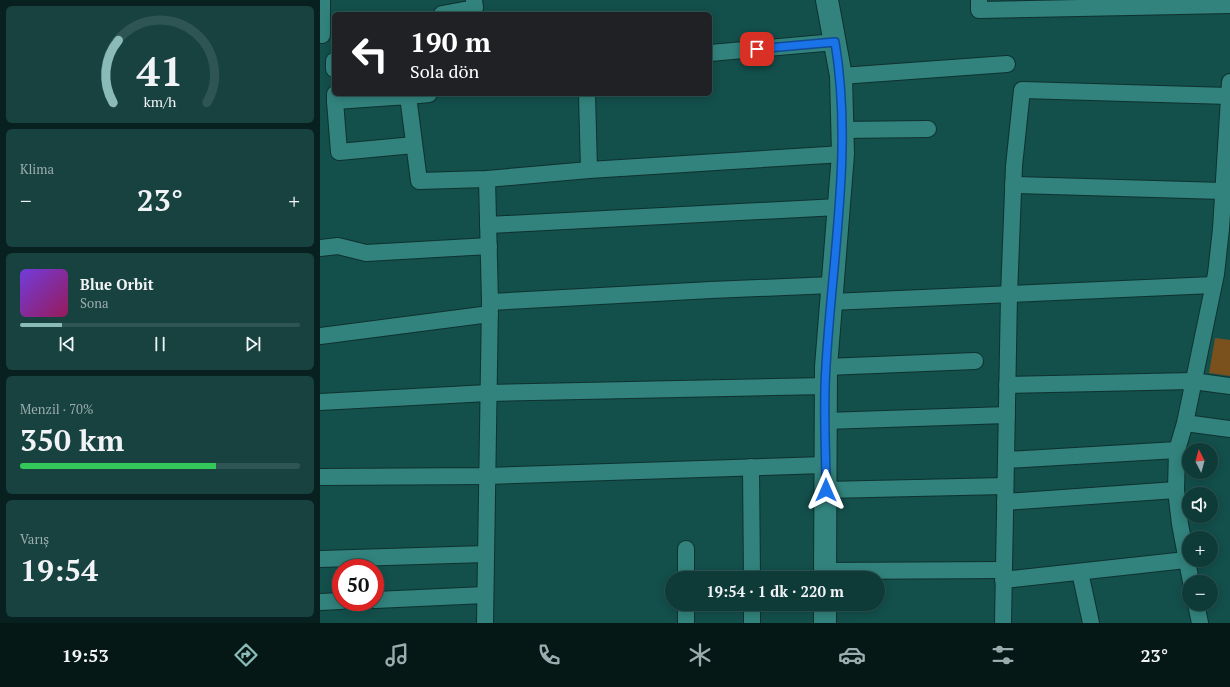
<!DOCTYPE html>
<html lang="tr">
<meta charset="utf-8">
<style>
body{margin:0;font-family:"PT Serif",serif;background:#174240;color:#f1f3f6;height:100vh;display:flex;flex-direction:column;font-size:15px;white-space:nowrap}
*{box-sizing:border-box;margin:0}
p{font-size:13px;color:#9badae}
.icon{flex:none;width:22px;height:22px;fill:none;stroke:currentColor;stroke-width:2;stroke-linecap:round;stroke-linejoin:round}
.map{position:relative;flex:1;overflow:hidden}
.drawer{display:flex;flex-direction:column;gap:6px;padding:6px;background:#08201f;width:320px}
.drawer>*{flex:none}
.hud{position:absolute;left:12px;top:12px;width:380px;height:84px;border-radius:6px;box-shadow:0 2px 10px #0003,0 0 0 1px #2e5553;background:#202124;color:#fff;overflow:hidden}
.needle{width:26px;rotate:354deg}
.controls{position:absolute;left:862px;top:443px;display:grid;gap:8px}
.controls a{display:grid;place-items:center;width:36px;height:36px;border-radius:50%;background:#0e3b38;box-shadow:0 2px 10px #0003,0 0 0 1px #2e5553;font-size:20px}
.speed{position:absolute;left:12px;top:559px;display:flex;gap:8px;font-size:20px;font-weight:700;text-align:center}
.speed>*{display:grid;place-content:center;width:52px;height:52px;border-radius:50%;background:#0e3b38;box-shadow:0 2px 10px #0003,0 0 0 1px #2e5553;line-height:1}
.speed .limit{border:6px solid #d22;background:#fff;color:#111}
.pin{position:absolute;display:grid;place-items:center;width:34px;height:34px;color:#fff;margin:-17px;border-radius:8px;box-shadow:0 2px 6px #0006}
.me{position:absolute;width:44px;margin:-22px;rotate:0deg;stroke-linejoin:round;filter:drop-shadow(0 0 3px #0008)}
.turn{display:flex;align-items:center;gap:14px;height:84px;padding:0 12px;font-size:18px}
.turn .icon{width:52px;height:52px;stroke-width:2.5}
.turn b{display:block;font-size:28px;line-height:34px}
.big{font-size:30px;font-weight:600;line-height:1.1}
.drawer .tile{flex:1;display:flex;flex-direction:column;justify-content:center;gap:6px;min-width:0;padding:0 14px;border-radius:6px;background:#174240}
.drawer .dial{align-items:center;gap:0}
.dial svg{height:104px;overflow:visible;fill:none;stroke:#2e5553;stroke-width:7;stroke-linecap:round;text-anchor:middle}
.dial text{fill:#f1f3f6;stroke:none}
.song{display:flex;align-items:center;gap:12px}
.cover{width:48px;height:48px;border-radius:6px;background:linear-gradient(135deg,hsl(260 70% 55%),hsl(330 70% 35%))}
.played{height:4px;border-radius:2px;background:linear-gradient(90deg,#8bbbb9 15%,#2e5553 15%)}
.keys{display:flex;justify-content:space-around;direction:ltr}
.heat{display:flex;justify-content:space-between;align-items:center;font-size:22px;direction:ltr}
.charge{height:6px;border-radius:3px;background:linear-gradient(90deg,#34c759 70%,#2e5553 0)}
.trip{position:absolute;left:345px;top:571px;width:220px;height:40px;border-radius:20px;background:#0e3b38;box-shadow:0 2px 10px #0003,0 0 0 1px #2e5553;font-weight:600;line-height:40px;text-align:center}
.tabs{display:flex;height:64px;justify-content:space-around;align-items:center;background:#061816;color:#9badae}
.tabs .icon{width:28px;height:28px}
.tabs .active{color:#8bbbb9}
.tabs b{font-size:18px;color:#f1f3f6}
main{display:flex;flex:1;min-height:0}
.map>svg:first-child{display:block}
.green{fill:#7a501c}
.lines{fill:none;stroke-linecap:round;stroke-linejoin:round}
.street-casing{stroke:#0f312f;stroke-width:18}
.secondary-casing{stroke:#0f312f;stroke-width:24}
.street{stroke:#32837d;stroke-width:16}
.secondary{stroke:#32837d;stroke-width:22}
.route-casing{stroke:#114b97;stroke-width:10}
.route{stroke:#1a73e8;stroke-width:7}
</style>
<main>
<section class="drawer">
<div class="tile dial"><svg viewBox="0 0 100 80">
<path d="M14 69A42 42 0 1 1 86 69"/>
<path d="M14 69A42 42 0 0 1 18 21" stroke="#8bbbb9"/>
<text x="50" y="56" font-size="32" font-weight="700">41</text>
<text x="50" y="72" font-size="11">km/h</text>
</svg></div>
<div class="tile"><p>Klima</p>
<div class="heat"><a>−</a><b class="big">23°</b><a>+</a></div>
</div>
<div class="tile">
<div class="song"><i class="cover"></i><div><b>Blue Orbit</b><p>Sona</p></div></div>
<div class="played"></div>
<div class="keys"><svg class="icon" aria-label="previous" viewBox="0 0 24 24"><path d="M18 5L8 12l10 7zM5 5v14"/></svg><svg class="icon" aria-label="pause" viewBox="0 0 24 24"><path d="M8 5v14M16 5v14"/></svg><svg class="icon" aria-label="next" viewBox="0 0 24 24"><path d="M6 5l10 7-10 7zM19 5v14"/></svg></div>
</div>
<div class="tile"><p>Menzil · 70%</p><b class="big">350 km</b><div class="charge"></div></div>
<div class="tile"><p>Varış</p><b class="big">19:54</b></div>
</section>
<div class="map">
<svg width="910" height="623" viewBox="0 0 910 623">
<rect width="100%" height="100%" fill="#134f4b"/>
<!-- green -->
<path class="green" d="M895,338l15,2v36l-21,-3z"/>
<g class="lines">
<defs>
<g id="street">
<path d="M659,0v10l251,-5"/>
<path d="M122,14l33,-6 -1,-8"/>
<path d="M2,35v-35"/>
<path d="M390,53l125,-11"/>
<path d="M14,61v8"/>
<path d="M521,76l166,-12"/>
<path d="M15,94v7l73,-5 11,85 68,-2 102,-9 254,-16"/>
<path d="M267,94l2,76"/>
<path d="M88,96l21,-2"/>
<path d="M15,101l4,51 75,-7"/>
<path d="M522,130l86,-1"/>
<path d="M693,185l210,6"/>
<path d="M168,225l350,-18"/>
<path d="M0,248l18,-2 28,7 123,-7"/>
<path d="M170,302l221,-12 121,-5"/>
<path d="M511,302l382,-17"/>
<path d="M0,336l170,-22"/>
<path d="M506,367l149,-6"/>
<path d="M687,385l186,-4 37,5"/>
<path d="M0,402l168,-9 338,-7"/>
<path d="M505,421l182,-6"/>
<path d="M865,423l45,6"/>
<path d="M686,460l171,-10"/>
<path d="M431,467l1,111"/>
<path d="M0,477l167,-1 338,-11"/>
<path d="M505,490l180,-4"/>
<path d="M685,502l171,-12"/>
<path d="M366,549v29"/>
<path d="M0,559l166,-5"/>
<path d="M505,571l178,-1"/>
<path d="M760,572l11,51"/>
<path d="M683,580l183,-20"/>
<path d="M871,582l-11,-58 -4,-34 1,-40 8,-27 31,-149 5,-45 9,-147"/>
<path d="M55,600l110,-5"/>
<path d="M0,602l21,-1"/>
<path d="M366,604v19"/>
<path d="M432,604v19"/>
<path d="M876,604l4,19"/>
<path d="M165,623l5,-321 -3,-123"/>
<path d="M683,623l6,-328 5,-129 8,-76 207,6"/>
</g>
<g id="secondary">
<path d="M505,578l1,-211 17,-213 -2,-78 -14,-76"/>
<path d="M505,623v-19"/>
</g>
</defs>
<!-- street casing -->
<use href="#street" class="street-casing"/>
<!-- secondary casing -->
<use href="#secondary" class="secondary-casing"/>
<!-- street -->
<use href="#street" class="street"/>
<!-- secondary -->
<use href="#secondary" class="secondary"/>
</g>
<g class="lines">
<defs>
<path id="route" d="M437,49l78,-7c18,107 -3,216 -9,324 -3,41 0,83 0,124"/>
</defs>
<!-- route casing -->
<use href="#route" class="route-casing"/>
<!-- route -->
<use href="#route" class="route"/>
</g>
</svg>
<div class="controls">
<a><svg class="needle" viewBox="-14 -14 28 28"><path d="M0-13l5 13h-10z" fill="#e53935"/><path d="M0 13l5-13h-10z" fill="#9badae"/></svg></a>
<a><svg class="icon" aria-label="sound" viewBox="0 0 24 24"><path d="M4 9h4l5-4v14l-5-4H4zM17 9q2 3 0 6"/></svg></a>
<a>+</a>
<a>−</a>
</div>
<div class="speed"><div class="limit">50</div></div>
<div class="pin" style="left:437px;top:49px;background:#d93025"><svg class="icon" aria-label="arrive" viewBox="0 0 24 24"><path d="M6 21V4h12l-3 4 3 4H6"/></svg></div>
<svg class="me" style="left:506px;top:490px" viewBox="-20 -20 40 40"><path d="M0-17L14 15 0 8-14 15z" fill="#1a73e8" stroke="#fff" stroke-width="4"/></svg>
<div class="trip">19:54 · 1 dk · 220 m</div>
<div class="hud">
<div class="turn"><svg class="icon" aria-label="left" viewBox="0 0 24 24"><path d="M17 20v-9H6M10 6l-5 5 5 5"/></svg><div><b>190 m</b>Sola dön</div></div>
</div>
</div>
</main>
<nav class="tabs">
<b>19:53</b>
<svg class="icon active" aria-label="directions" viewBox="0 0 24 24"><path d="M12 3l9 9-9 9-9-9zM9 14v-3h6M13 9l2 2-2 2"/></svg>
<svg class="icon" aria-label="music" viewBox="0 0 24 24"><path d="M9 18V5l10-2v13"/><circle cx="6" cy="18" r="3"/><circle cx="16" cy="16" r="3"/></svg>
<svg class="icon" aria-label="phone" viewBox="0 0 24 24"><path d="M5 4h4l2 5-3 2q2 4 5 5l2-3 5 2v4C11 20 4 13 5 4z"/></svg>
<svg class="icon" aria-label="climate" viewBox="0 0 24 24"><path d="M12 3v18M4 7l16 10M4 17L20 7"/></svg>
<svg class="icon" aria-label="car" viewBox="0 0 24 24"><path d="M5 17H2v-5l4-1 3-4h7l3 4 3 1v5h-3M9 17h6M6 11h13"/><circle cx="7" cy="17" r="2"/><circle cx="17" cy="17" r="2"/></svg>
<svg class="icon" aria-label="filters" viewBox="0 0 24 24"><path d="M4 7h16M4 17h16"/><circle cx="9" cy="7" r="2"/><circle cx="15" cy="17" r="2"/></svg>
<b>23°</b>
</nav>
